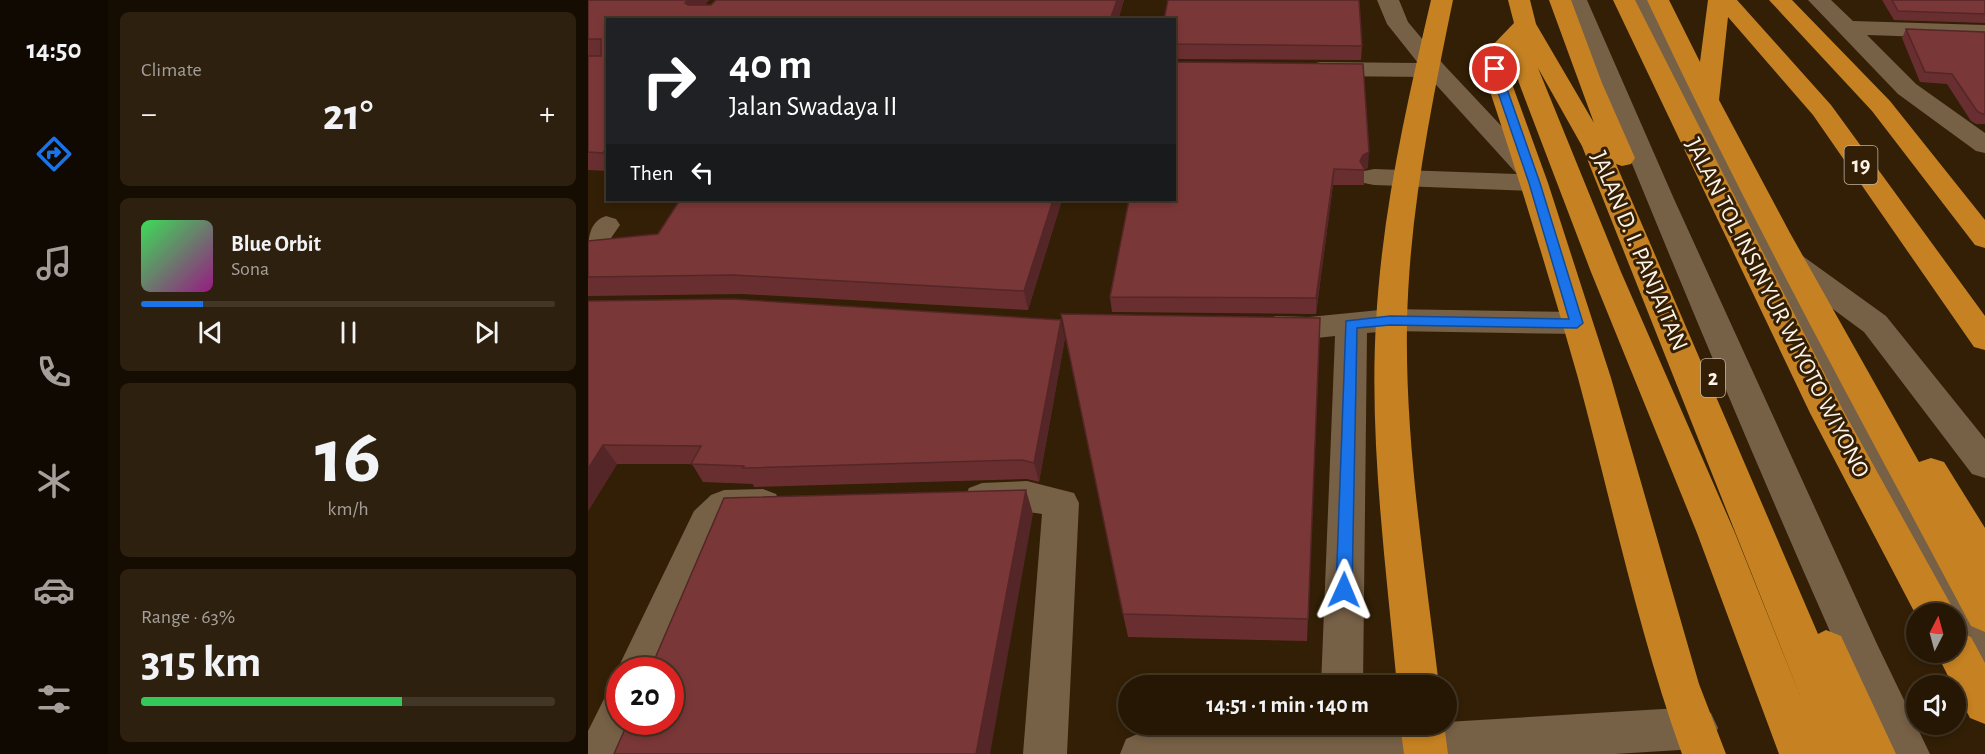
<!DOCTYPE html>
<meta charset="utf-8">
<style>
body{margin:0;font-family:"Alegreya Sans",sans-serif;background:#2e200e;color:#f1f3f6;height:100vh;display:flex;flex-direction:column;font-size:22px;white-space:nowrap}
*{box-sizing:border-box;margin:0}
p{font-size:20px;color:#a49f9a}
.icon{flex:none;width:33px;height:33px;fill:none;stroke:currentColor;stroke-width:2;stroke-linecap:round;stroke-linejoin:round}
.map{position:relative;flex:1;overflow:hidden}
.sheet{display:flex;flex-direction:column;gap:12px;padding:12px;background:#150d02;width:480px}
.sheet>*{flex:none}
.hud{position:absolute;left:18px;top:18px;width:570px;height:183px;border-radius:0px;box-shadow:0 3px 9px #0003,0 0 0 2px #423626;background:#202124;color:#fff;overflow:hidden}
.needle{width:39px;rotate:6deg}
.controls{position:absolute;left:1318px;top:603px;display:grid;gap:12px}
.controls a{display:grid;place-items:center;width:60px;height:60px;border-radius:50%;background:#261704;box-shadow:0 3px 9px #0003,0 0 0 2px #423626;font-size:30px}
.speed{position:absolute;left:18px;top:657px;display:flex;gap:12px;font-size:30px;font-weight:700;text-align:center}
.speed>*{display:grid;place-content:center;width:78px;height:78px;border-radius:50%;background:#261704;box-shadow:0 3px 9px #0003,0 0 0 2px #423626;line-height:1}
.speed .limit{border:9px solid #d22;background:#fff;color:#111}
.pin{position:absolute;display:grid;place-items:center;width:51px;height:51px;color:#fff;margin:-26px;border:3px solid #fff;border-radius:50%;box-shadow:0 2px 6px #0007}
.me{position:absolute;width:66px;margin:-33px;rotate:1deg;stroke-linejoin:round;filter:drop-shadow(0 0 4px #0008)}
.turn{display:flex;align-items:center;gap:21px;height:126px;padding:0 24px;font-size:27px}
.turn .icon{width:78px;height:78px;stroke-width:2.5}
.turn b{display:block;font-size:42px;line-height:51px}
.then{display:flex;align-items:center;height:57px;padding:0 24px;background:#0003;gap:12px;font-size:22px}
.big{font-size:45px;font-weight:600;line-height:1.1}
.sheet .widget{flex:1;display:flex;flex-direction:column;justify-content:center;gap:9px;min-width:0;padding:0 21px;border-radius:9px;background:#2e200e}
.sheet .dial{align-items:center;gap:0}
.dial b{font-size:78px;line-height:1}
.song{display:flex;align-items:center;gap:18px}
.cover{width:72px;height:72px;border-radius:9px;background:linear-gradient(135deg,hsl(130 70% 55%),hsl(310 70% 35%))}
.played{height:6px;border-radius:3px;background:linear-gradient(90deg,#1a73e8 15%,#423626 15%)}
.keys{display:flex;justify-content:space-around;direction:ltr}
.heat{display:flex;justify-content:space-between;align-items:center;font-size:33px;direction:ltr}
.charge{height:9px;border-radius:4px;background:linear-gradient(90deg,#34c759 63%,#423626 0)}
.trip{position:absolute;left:530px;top:675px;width:339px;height:60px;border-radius:30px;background:#261704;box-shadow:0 3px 9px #0003,0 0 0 2px #423626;font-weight:600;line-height:60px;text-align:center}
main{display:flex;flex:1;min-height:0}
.dock{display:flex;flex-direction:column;width:108px;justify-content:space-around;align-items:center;background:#0f0902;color:#a49f9a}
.dock .icon{width:42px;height:42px}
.dock .current{color:#1a73e8}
.dock b{font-size:27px;color:#f1f3f6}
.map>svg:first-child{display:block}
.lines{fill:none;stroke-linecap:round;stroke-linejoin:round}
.minor{fill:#766046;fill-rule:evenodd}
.highway{fill:#c68222;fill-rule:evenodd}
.wall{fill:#692f30}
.shaded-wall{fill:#552627}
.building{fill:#7a3738;stroke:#552627;stroke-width:1.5}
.route{fill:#1a73e8;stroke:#114b97;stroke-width:1.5}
.labels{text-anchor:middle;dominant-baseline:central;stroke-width:6;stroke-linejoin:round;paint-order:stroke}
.shield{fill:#321f06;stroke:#c0b3a4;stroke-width:1.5}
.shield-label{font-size:22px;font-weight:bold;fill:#fdf3e7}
.street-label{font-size:24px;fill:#fdf3e7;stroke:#321f06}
</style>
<main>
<nav class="dock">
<b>14:50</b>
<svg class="icon current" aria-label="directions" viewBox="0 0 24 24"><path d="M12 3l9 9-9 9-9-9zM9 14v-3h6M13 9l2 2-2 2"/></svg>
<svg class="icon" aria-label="music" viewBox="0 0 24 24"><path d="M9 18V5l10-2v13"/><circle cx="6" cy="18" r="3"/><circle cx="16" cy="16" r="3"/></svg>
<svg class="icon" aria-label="phone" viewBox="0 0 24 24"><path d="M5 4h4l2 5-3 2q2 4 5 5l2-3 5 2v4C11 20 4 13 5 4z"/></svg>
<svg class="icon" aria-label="climate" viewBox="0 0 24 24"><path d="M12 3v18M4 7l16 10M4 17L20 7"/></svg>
<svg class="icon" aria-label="car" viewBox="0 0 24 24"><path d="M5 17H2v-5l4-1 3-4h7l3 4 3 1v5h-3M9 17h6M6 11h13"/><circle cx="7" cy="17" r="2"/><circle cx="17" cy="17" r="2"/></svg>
<svg class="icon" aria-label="filters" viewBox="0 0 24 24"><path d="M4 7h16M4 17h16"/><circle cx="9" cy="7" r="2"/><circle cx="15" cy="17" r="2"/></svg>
</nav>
<section class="sheet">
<div class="widget"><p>Climate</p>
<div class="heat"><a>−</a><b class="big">21°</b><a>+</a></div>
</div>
<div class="widget">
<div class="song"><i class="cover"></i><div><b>Blue Orbit</b><p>Sona</p></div></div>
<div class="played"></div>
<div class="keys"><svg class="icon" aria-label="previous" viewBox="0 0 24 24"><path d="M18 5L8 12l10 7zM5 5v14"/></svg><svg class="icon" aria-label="pause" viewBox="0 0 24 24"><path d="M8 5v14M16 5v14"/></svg><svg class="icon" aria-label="next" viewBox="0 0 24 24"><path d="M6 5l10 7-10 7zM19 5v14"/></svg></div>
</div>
<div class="widget dial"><b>16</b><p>km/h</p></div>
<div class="widget"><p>Range · 63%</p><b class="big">315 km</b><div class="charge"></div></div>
</section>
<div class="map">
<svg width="1397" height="754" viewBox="0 0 1397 754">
<rect width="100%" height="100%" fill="#321f06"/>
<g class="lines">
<!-- minor -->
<g class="minor">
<path d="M789,0h22l9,22 36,43 95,101 4,6 -3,4 8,7 -4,6 -10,2 -160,-6 -10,-2 -3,-6 3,-6 10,-2 143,5 -88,-97 -109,-1 -8,-2 -4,-5 4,-5 8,-2 98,1 -31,-39z"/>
<path d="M977,0h22l87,199 203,445 53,110h-45c-113,-248 -217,-501 -320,-754z"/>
<path d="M1040,0h22l128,248 5,-1 10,2 93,67 99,123v39l-13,-4 -108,-142 -69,-51 73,136 117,207v58l-15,-6 -14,-26v-36h-19c-108,-202 -210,-408 -309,-614z"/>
<path d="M1220,0h23l22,21 132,4v14l-118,-4 49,49 69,49v20l-9,-2 -78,-57z"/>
<path d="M18,216l10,3 4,6 -22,32 -10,2c0,-19 0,-37 18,-43z"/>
<path d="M802,309l187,3 11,3 5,8 -5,8 -11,3 -187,-3 -23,2 -4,353h-42l14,-350c-23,3 -47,5 -70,-1l-5,-8 5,-8 11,-3 33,1z"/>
<path d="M439,481l47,12 5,10 -12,251h-44l19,-240c-25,-5 -49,2 -73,-6l-5,-10 5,-10 13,-5z"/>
<path d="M175,489l13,5 5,10 -5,10 -13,5 -30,1 -12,12 -62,138h-39v5l-3,-5 77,-159 17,-16 13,-5z"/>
<path d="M32,691v31h17l-14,32h-35v-23l17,-34z"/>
<path d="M1108,707l15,6 7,15 -7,15 -15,6 -81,5h-495l6,-15 16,-7 179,-3v-5h44v3l81,-3v-2z"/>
</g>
<!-- highway -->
<g class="highway">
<path d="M843,0h22c-22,107 -44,214 -46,324 -2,121 18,242 32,362h-42c-11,-121 -28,-243 -21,-364 6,-109 30,-215 55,-322z"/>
<path d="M920,0h22l6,24 58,99 -45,-123h22l31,83 33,75 -4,6 -9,2 -6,-2 202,470 8,-4 15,6 55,118h-117l-82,-221 -106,-261 -72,-189 -7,-24 1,-9 -6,20 41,113 63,195 88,306 27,70h-44c-44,-123 -70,-250 -104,-376 -29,-103 -61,-206 -95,-308l4,-19 27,-28zM950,68l44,78 221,557 -68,-170 -114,-261z"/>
<path d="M1025,0h22l209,412 112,202h-39v3l-107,-204z"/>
<path d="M1059,0h22l31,62 8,-62h29l94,105 154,211v34l-11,-3 -161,-232 -85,-98 -9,83 71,133 129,229 12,-4 13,4 41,66v104l-14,-6c-110,-207 -224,-413 -324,-626z"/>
<path d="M1181,0h23l98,101 95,119v28l-10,-3 -103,-134z"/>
<path d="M1368,631l15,6 14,26v61l-15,-6 -14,-27v-5h-3l-17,-34h20z"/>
<path d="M812,724h44l4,30h-44z"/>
</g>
</g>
<!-- wall -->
<g class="wall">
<path d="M0,0h121l-4,5h6l5,-5h408l-6,20h-510v151l-20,-1z"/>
<path d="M1294,0h103v23l-91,-3z"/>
<path d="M586,20l188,26 -1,14 -187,-1z"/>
<path d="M1318,29l79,3v92h-9l-5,-3 -24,-37 -27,-2 -18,-44z"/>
<path d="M586,62l194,106 -4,1v16h-31l-17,129 -204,-2 -2,-15z"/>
<path d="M92,200h382l-34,110 -286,-16 -154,2v-55l70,-7z"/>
<path d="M0,301l477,37 -26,144 -12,-3 -273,8 -1,-3 -50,-2 -11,-18h-75l-29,47z"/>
<path d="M732,318l-13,323 -179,-4 -5,-23z"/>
</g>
<!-- shaded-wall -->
<g class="shaded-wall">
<path d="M100,0h21l-16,20 -8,-17z"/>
<path d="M529,0h7l-6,20h-8z"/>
<path d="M20,144v16l-5,-7z"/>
<path d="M781,152l-1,16 -6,2 -2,-9 3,-6z"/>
<path d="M746,169l-1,16 -17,129v-16z"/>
<path d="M465,200h9l-34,110 -4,-19z"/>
<path d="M473,320l4,18 -26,144 -5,-19z"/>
<path d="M15,445l14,19 -29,47v-42z"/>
<path d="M438,490l7,24 -43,240h-14z"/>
</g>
<!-- building -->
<g class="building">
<path d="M0,0h100l-3,3 3,2h23l5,-5h401l-7,20h-502v124l-5,9 -15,-1v-96h13v-17h-13z"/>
<path d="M580,0h191l3,46 -188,-2v-24h-10z"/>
<path d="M1304,0h93v14l-87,-3z"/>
<path d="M1318,29l79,3v82h-3l-5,-3 -25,-37 -27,-2z"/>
<path d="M586,62l189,2 6,88 -6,3 -3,6 5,9 -31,-1 -18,129 -206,-1 19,-97h45z"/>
<path d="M92,200h373l-29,91 -291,-16 -145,2v-36l70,-7z"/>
<path d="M144,299l329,21 -27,143 -12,-3 -279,8 1,-2 -53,-2 10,-18 -98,-1 -15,24v-168z"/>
<path d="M473,314l259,4 -12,301 -185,-5z"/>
<path d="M438,490l-50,264h-362l14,-32h42v-52h-20l74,-172z"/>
</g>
<!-- route -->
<path class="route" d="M904,67l8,2 40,114 43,140 -6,5 -187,-3 -33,3 -5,262 -3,5 -5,2 -6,-2 -2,-5 10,-269 44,-5 179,3 -40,-136 -39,-114z"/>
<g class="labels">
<!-- shield labels -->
<g class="shield">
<rect x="1256.5" y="146" width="33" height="38" rx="4.5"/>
<rect x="1113" y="359" width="24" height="38" rx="4.5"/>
</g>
<g class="shield-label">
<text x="1273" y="165">19</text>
<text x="1125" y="378">2</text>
</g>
<!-- street labels -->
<g class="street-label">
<text transform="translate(1051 251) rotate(67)">JALAN D. I. PANJAITAN</text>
<text transform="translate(1189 308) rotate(63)">JALAN TOL INSINYUR WIYOTO WIYONO</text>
</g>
</g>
</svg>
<div class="controls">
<a><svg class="needle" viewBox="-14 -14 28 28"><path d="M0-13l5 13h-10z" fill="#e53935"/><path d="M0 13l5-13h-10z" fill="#a49f9a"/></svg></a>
<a><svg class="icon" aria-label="sound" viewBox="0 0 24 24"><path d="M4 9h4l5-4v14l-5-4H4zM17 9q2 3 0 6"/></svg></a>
</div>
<div class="speed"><div class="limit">20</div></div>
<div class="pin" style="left:907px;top:69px;background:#d93025"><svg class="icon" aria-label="arrive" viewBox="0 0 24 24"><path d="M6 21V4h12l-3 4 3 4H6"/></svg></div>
<svg class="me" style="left:756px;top:590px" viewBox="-20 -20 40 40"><path d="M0-17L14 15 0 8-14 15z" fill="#1a73e8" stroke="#fff" stroke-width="4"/></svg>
<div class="trip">14:51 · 1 min · 140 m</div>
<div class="hud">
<div class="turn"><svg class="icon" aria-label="right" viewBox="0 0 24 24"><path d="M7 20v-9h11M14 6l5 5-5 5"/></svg><div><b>40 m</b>Jalan Swadaya II</div></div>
<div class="then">Then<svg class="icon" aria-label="left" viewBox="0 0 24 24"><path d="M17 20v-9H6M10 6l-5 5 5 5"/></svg></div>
</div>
</div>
</main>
